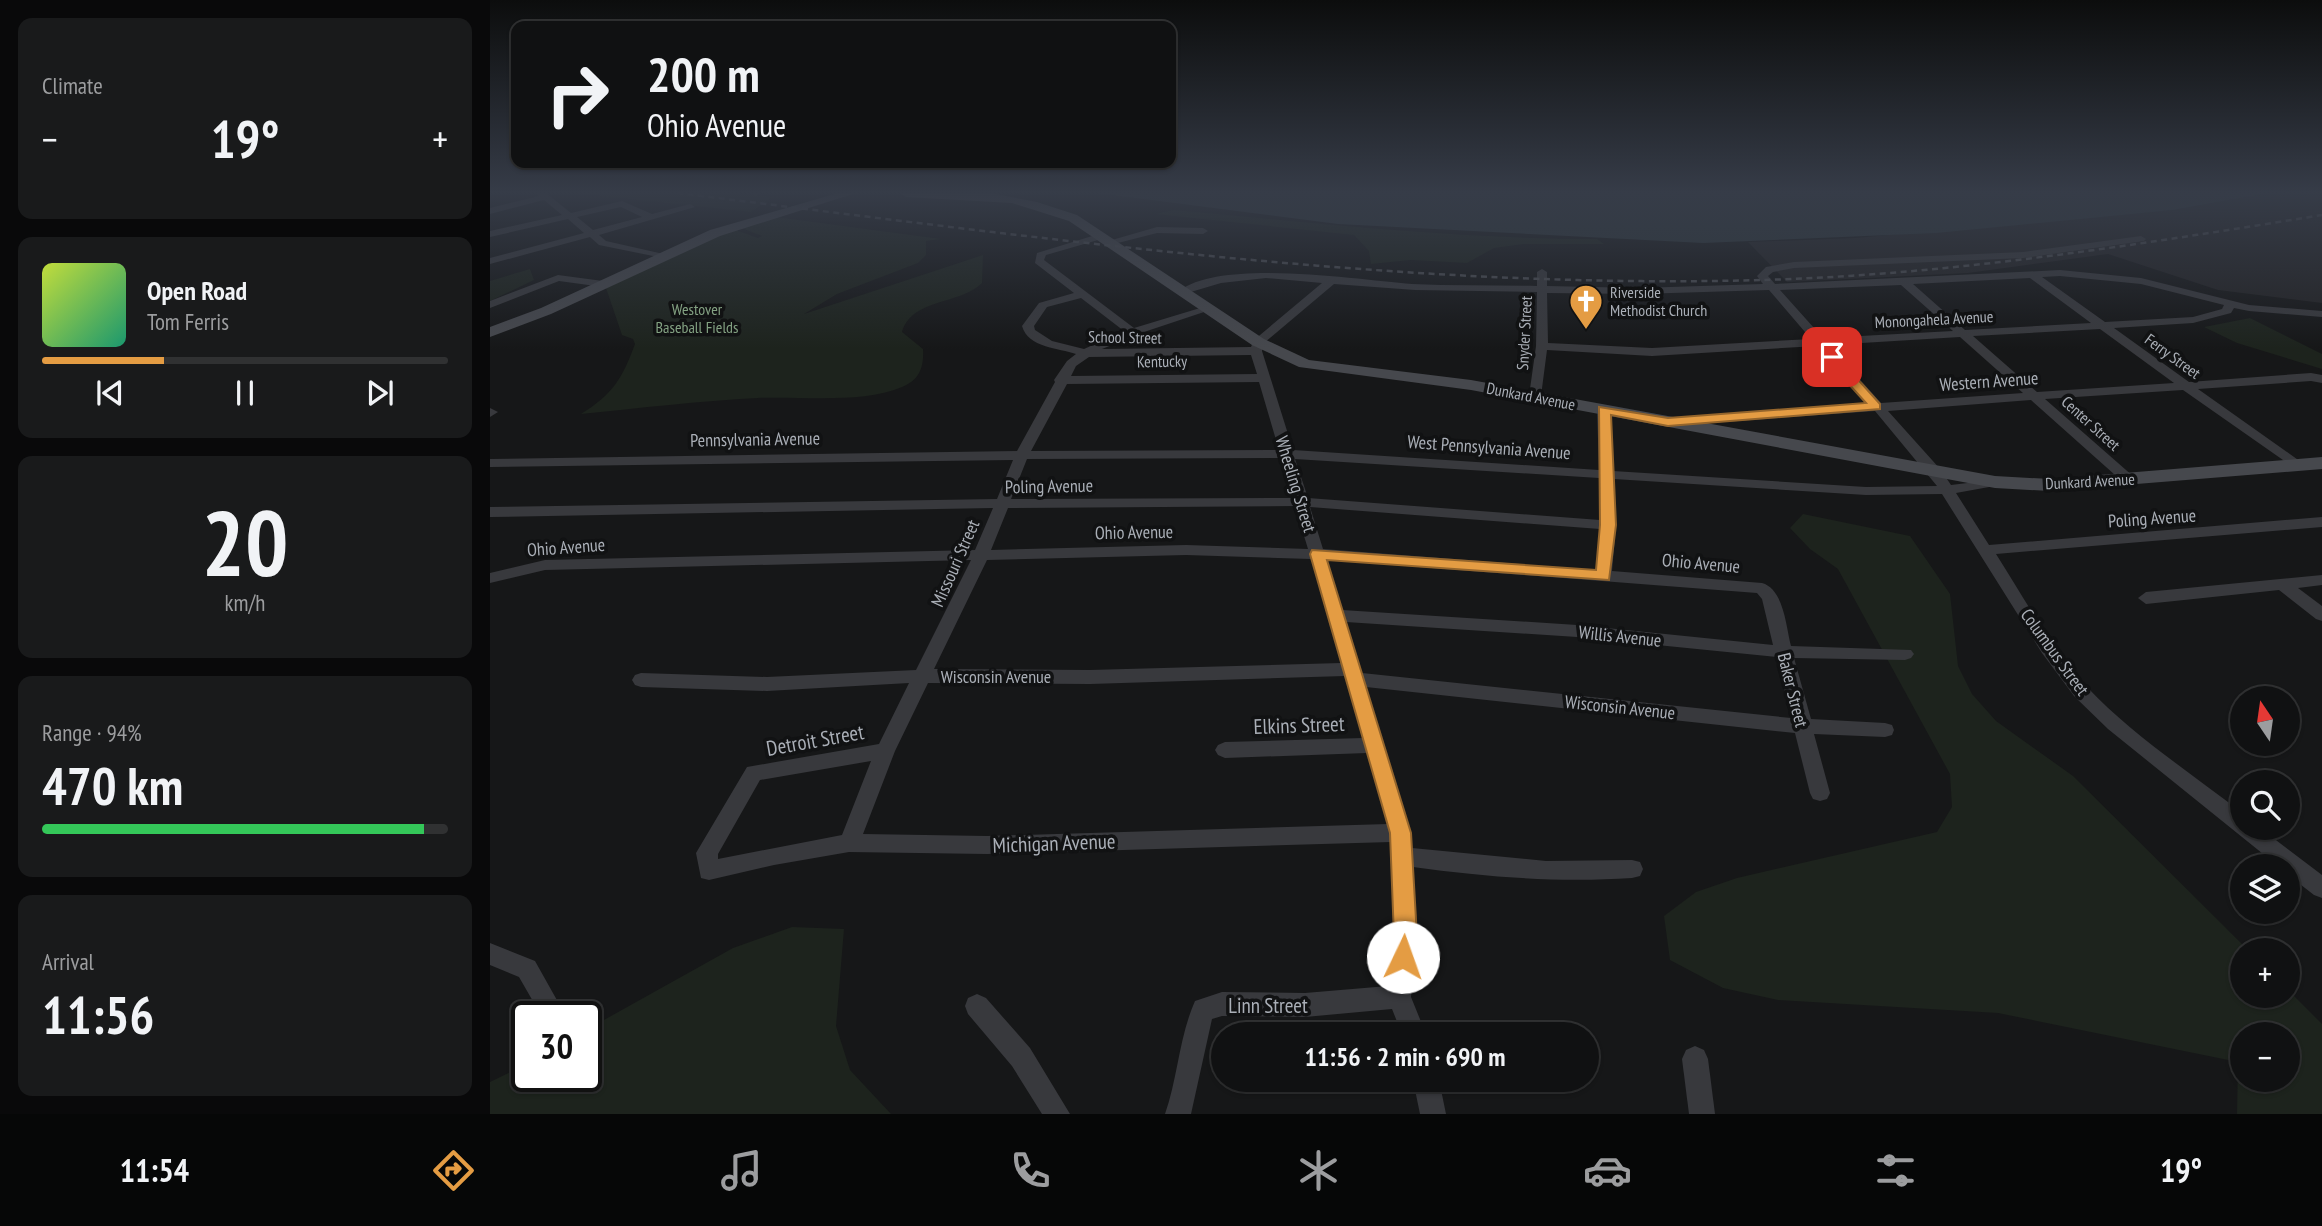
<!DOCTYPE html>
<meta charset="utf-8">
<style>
body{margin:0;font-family:"PT Sans Narrow",sans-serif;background:#191a1b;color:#f1f3f6;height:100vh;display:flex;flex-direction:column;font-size:26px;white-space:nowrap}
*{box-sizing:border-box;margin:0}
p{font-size:23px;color:#9c9d9f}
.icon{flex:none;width:38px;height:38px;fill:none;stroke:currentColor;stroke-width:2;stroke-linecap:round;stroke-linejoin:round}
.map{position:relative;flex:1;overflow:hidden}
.details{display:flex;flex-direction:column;gap:18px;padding:18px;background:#09090a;width:490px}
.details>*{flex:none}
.banner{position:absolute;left:21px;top:21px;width:665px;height:147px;border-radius:14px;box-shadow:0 2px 5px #0004,0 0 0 2px #303132;background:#101112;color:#f1f3f6;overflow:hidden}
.needle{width:46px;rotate:347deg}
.tools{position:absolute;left:1740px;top:686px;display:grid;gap:14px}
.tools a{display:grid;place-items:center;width:70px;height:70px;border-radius:50%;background:#101112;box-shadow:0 2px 5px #0004,0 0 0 2px #303132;font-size:35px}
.speed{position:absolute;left:21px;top:1001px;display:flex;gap:14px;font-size:35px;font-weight:700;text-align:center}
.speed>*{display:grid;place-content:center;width:91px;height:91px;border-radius:50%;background:#101112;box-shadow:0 2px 5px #0004,0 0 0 2px #303132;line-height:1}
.speed .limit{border:4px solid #111;border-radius:10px;background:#fff;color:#111}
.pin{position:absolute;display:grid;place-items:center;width:60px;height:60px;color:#fff;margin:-30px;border-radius:14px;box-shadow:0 4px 10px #0006}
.me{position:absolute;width:77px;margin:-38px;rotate:3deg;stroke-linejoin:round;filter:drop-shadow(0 0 5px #0008)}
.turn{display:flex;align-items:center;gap:24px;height:147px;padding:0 21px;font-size:32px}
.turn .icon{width:91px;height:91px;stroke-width:2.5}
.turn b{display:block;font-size:49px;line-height:60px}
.big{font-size:52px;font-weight:600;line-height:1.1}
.details .card{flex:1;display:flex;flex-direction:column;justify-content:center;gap:10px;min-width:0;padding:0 24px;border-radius:14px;background:#191a1b}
.details .dial{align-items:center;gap:0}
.dial b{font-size:91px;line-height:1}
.song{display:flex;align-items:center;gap:21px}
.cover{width:84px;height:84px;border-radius:10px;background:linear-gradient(135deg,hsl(70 70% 55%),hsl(160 70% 35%))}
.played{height:7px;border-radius:4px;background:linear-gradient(90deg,#e49c43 30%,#303132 30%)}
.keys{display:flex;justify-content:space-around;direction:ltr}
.heat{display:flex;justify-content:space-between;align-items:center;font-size:38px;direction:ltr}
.charge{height:10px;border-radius:5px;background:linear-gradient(90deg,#34c759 94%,#303132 0)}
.trip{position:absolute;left:721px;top:1022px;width:388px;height:70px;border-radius:35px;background:#101112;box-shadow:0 2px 5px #0004,0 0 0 2px #303132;font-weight:600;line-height:70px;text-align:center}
.dock{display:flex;height:112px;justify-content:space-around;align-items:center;background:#060707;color:#9c9d9f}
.dock .icon{width:49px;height:49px}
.dock .on{color:#e49c43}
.dock b{font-size:32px;color:#f1f3f6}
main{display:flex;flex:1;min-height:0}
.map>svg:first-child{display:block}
.built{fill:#232325}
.green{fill:#1d231d;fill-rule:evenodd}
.water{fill:#2d373b}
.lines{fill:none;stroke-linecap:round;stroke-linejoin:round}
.street{fill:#38393d;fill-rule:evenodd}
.secondary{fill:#46484d;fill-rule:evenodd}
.rail{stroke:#4b4d52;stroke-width:2.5;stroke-dasharray:6 4.5;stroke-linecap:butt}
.route{fill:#e49c43;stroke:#94652c;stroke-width:2}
.labels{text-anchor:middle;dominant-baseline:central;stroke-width:7;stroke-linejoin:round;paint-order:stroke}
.far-poi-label{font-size:16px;fill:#aaafb7;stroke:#111213;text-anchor:start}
.far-park-label{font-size:16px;fill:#83a182;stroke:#111213}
.far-street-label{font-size:16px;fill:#aaafb7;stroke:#111213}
.street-label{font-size:18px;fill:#aaafb7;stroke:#111213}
.near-street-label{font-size:21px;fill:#aaafb7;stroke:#111213}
</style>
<main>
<section class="details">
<div class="card"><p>Climate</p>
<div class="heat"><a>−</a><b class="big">19°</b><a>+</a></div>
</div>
<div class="card">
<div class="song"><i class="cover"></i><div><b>Open Road</b><p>Tom Ferris</p></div></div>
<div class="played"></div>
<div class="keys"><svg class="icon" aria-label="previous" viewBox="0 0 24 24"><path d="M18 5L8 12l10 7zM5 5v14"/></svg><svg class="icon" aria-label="pause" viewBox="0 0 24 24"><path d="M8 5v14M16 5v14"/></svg><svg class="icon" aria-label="next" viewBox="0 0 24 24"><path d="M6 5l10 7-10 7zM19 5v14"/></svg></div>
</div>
<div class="card dial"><b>20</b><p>km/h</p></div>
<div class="card"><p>Range · 94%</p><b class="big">470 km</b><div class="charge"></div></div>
<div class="card"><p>Arrival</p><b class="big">11:56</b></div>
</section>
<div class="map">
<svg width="1832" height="1114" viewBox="0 0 1832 1114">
<rect width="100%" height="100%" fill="#161718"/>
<!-- built -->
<path class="built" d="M1778,193h54v110l-104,-13 -110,-36 -140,19 -181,9 -39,-40 107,-4 318,-28z"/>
<!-- green -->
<g class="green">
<path d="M83,193h164l35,4 -21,15z"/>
<path d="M684,210c141,13 281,29 423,29l7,5h-80l-30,4 -27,15 -56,-3 -40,4 -2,-13 -15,-16 -199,-21z"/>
<path d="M286,217l165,22 -15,2v14l-8,8 -81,31 -33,20 179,-59 -1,28c-22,22 -70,15 -80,49l21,17c1,18 -3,31 -21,38 -40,17 -100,9 -144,11 -59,3 -118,10 -177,16 32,-20 41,-35 54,-70l-2,-5 -11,-4 -16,-47 127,-59 25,9 4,-2 -23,-9z"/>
<path d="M40,269l4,11 -44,21v-20z"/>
<path d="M1760,318l72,36v15l-85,-26 -33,-16z"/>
<path d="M1313,514l107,22 40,58 8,72 14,28 24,27 77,55 175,174h-6v46h45v-7l35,35v90h-85l1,-52 -240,-49 -220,-13 -55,-12 -53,-28 -6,-44 32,-24 41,-14 200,-46 15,-25 -2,-33 -112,-205 -28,-20 -20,-21zM1752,1034h45v46h-45z"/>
<path d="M302,927l52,2 -8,97 14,44 41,44h-401v-32l37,-18v12h59v-46l147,-82z"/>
</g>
<!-- water -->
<path class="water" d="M607,193h1171l-95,17 -237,23 -233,10 -365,-19z"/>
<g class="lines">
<!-- street -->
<g class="street">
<path d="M47,193h9l25,20 51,-12 30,13 38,-10 5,3 -96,28 7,6 62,14v4l-69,-14 -9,-8 -100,27v-6l94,-25 -16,-14 -78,18v-6l72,-16 -18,-15 -54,14v-6l49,-12zM131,207l21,10 -49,13 -16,-13z"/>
<path d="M259,193h12l-5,3z"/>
<path d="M667,227l46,1 5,3 -5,3 -46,-1 -47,12 -5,-3z"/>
<path d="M612,233l5,3 -2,2 -59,17 -2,5 90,68 76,-23 6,3 -75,25 -39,16 149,-2 3,-7 68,-57 -56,-5 -45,5 -37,11 -5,-3c44,-33 178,-11 233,-7 42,2 83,1 125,2v-14l5,-3 5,3v14l92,2 124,-4 -6,-8 9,-9 28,-5 229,-10 118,-16 5,3 -2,2 -121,17 -229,10 -21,4 -5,4 7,8 285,-14 81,8 108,27 73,6v6l-73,-6 -15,-3 -3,5 -38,10 -79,5 75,54 122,-9 11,2v8l-11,-2 -113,8 103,73 2,3 -2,3 -5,1 -113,-79 -138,9 89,78 2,3 -2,3h-10l-93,-83 -143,11 53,59 10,15 49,-6 2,3 -2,3 -44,8 33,52 333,-28v10l-326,27c28,44 55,94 91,133 45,48 103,85 155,126v15h18l62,47v23l-8,-3 -27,-21v-8h-9l-170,-137 -34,-33 -32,-43 -100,-159 -76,1 -252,-16 2,46 -4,46 150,12c22,6 24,44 29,63l120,4 3,4 -3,4 -6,2 -111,-2 17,61 74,4 7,2 2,5 -2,5 -7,2 -71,-3 16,59 -3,6 -7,2 -7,-2 -3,-6 -15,-60 -429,-46 45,146 1,15 134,13 86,-1 8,2 3,7 -3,7 -8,2c-74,5 -146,-1 -219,-11l3,70 -5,60 15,37h-24l-10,-25 -87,8 -83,-1 -10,3 -21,95h-26c13,-37 14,-77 30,-113l27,-9 83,1 83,-7 6,-49 -3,-95 -404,12 -138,-2 -75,13 -65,15 -8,-2 -5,-25 51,-86 132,-23 30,-61 -142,8 -126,-4 -6,-2 -3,-5 3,-5 6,-2 126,4 149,-7 55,-110 -426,10 -55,13v-10l55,-13 430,-10 18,-42 -503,9v-10l507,-8 16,-39 -523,7v-8l527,-8 38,-69 -1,-2 13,-19 9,-7c-17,-6 -48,-6 -54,-28l17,-23 35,-10 -39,-30 2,-10zM1570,276l81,8 83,21 -2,4 -29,8 -88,5 -63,-45zM1540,278l61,45 -126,7 -52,-46zM844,284l81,6 122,2 -1,54 -7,50 6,4 6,-4 6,-46 105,6 165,-10 51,58 -200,14 -7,4 7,4 207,-15 62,75 -71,1 -253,-16 -2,-61 -7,-4 -7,4 2,60 -306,-20 -31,-99 2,-8zM1411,285l52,46 -130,7 -43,-48zM1279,290l42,49 -159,9 -104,-5 -1,-50 92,1zM591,298l43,33 -40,18 -32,-8 -17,-11 -1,-4 13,-19zM1610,329l74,54 -137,9 -64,-56zM1470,337l63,56 -142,10 -52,-58zM761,355l6,19 -186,2 5,-10 13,-9zM769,382l20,68 -248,1 36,-67zM791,458l12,40 -282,1 16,-40zM805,459l304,19 1,42 -292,-22zM805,506l13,43 -122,-4 -195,5 17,-42zM820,507l290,22 -4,41 -273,-21zM696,555l125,4 30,104 -251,7 -156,-1 53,-109zM837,560l430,33 5,6 11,46 -196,-20 -235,-15zM856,622l231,15 200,20 14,61 -429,-45zM855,676l18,62 -138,4 -7,3 -3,5 3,5 7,3 142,-5 21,71 -401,12 -124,-2 32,-83 33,-68 162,1zM381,761l-29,74 -124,24v-5l42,-74z"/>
<path d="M68,275l45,6 5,3 -5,3 -44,-6 -69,27v-7z"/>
<path d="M0,408l8,4 -8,5z"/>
<path d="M1832,575v10l-24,3 24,18v15l-6,-2 -37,-29 -133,14 -8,-6 8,-6z"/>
<path d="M0,943l45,18 23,41 -4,8 -8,4 -8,-4 -19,-33 -29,-12z"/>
<path d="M487,994l9,4 44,50 40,66h-28l-30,-48 -44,-52 -3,-8 3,-8z"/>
<path d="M1205,1046l9,4 4,9 7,55h-26l-7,-55 4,-9z"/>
<path d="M923,1080h26l7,34h-26z"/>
</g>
<!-- secondary -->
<g class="secondary">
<path d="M348,193h18l-136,43 -169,78 -61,23v-10l51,-19 169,-78z"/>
<path d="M410,193h91l46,9 40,13 187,124 45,21 162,20 524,96 55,3 272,-22v12l-272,22 -55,-3 -524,-98 -172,-23 -47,-22 -183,-124 -57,-18 -106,-6z"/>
</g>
<!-- rail -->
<path class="rail" d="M187,193c360,44 721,97 1084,87 188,-5 375,-35 561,-65"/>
</g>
<!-- sky -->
<linearGradient id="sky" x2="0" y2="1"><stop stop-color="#0c0d0d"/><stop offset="0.55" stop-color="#363c48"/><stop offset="1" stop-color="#363c48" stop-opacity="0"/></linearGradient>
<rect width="1832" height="349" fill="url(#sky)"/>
<!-- route -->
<path class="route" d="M1337,355h9l44,49v5l-212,17 -57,-11 5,110 -7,55 -282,-20 84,273 6,104 -5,28 -9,3 -8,-3 -3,-8 2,-20 -4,-104 -80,-279 2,-4 284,20 4,-45 -1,-118 69,11 198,-15 -39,-43z"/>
<!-- icons -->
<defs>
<symbol id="church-pin" viewBox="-11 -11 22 30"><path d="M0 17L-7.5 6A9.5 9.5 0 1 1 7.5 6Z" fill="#e49c43" stroke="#111213"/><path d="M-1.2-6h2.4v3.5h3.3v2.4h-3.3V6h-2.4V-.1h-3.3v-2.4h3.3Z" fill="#fff"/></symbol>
</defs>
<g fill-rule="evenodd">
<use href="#church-pin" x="1077" y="282" width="38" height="52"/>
</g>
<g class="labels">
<!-- far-poi labels -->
<g class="far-poi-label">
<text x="1120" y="292">Riverside<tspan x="1120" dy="18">Methodist Church</tspan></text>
</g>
<!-- far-park labels -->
<g class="far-park-label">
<text x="207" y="309">Westover<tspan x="207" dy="18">Baseball Fields</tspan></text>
</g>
<!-- far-street labels -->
<g class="far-street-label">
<text transform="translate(1444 319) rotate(-3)">Monongahela Avenue</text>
<text transform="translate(1034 333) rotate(-87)">Snyder Street</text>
<text transform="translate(635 337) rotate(1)">School Street</text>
<text transform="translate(1683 356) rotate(36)">Ferry Street</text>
<text transform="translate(672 361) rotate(-1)">Kentucky</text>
<text transform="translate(1041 396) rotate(11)">Dunkard Avenue</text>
<text transform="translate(1601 423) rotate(42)">Center Street</text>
<text transform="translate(1600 481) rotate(-3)">Dunkard Avenue</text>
</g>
<!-- street labels -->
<g class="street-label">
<text transform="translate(1499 381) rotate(-4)">Western Avenue</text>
<text transform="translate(265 439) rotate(-1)">Pennsylvania Avenue</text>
<text transform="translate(999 447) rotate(4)">West Pennsylvania Avenue</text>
<text transform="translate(806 484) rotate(73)">Wheeling Street</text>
<text transform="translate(559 486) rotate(-1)">Poling Avenue</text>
<text transform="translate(1662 518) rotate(-4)">Poling Avenue</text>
<text transform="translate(644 532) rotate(-1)">Ohio Avenue</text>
<text transform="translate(76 547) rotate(-4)">Ohio Avenue</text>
<text transform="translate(465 563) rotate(-66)">Missouri Street</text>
<text transform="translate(1211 563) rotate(5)">Ohio Avenue</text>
<text transform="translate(1130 636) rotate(6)">Willis Avenue</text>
<text transform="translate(1565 652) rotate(54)">Columbus Street</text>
<text x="506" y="676">Wisconsin Avenue</text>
<text transform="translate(1303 690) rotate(76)">Baker Street</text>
<text transform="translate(1130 707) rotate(6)">Wisconsin Avenue</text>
</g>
<!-- near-street labels -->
<g class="near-street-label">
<text transform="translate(809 725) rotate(-2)">Elkins Street</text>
<text transform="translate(325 740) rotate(-10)">Detroit Street</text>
<text transform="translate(564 843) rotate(-2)">Michigan Avenue</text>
<text x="778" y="1005">Linn Street</text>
</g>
</g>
</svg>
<div class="tools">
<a><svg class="needle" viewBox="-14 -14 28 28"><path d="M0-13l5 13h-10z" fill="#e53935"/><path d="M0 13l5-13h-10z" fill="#9c9d9f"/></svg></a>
<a><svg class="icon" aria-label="search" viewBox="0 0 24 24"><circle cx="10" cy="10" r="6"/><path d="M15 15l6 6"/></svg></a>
<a><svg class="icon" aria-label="layers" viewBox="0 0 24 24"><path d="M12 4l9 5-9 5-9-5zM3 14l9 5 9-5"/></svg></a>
<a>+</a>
<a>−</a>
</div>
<div class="speed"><div class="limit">30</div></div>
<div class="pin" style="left:1342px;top:357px;background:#d93025"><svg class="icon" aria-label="arrive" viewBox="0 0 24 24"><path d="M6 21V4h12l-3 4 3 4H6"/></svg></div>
<svg class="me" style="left:913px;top:957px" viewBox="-20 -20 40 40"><circle r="19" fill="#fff"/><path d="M0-13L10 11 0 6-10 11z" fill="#e49c43"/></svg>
<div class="trip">11:56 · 2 min · 690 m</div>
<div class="banner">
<div class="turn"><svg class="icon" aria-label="right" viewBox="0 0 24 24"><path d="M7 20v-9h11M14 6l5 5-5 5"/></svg><div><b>200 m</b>Ohio Avenue</div></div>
</div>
</div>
</main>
<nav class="dock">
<b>11:54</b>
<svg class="icon on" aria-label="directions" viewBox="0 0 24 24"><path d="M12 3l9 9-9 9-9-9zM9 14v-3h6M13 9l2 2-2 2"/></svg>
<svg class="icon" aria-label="music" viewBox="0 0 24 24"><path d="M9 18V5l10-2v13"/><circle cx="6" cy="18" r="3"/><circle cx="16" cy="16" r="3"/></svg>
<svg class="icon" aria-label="phone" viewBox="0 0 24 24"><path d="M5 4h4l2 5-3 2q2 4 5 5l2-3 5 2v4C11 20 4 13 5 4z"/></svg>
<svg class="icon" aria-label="climate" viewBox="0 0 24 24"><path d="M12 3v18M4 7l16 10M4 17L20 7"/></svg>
<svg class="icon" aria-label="car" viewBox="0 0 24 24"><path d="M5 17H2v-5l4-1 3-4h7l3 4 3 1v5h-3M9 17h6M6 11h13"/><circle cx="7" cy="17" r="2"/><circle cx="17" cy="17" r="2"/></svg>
<svg class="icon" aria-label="filters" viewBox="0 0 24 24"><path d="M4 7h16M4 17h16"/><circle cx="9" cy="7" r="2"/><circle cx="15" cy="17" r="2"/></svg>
<b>19°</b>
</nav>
